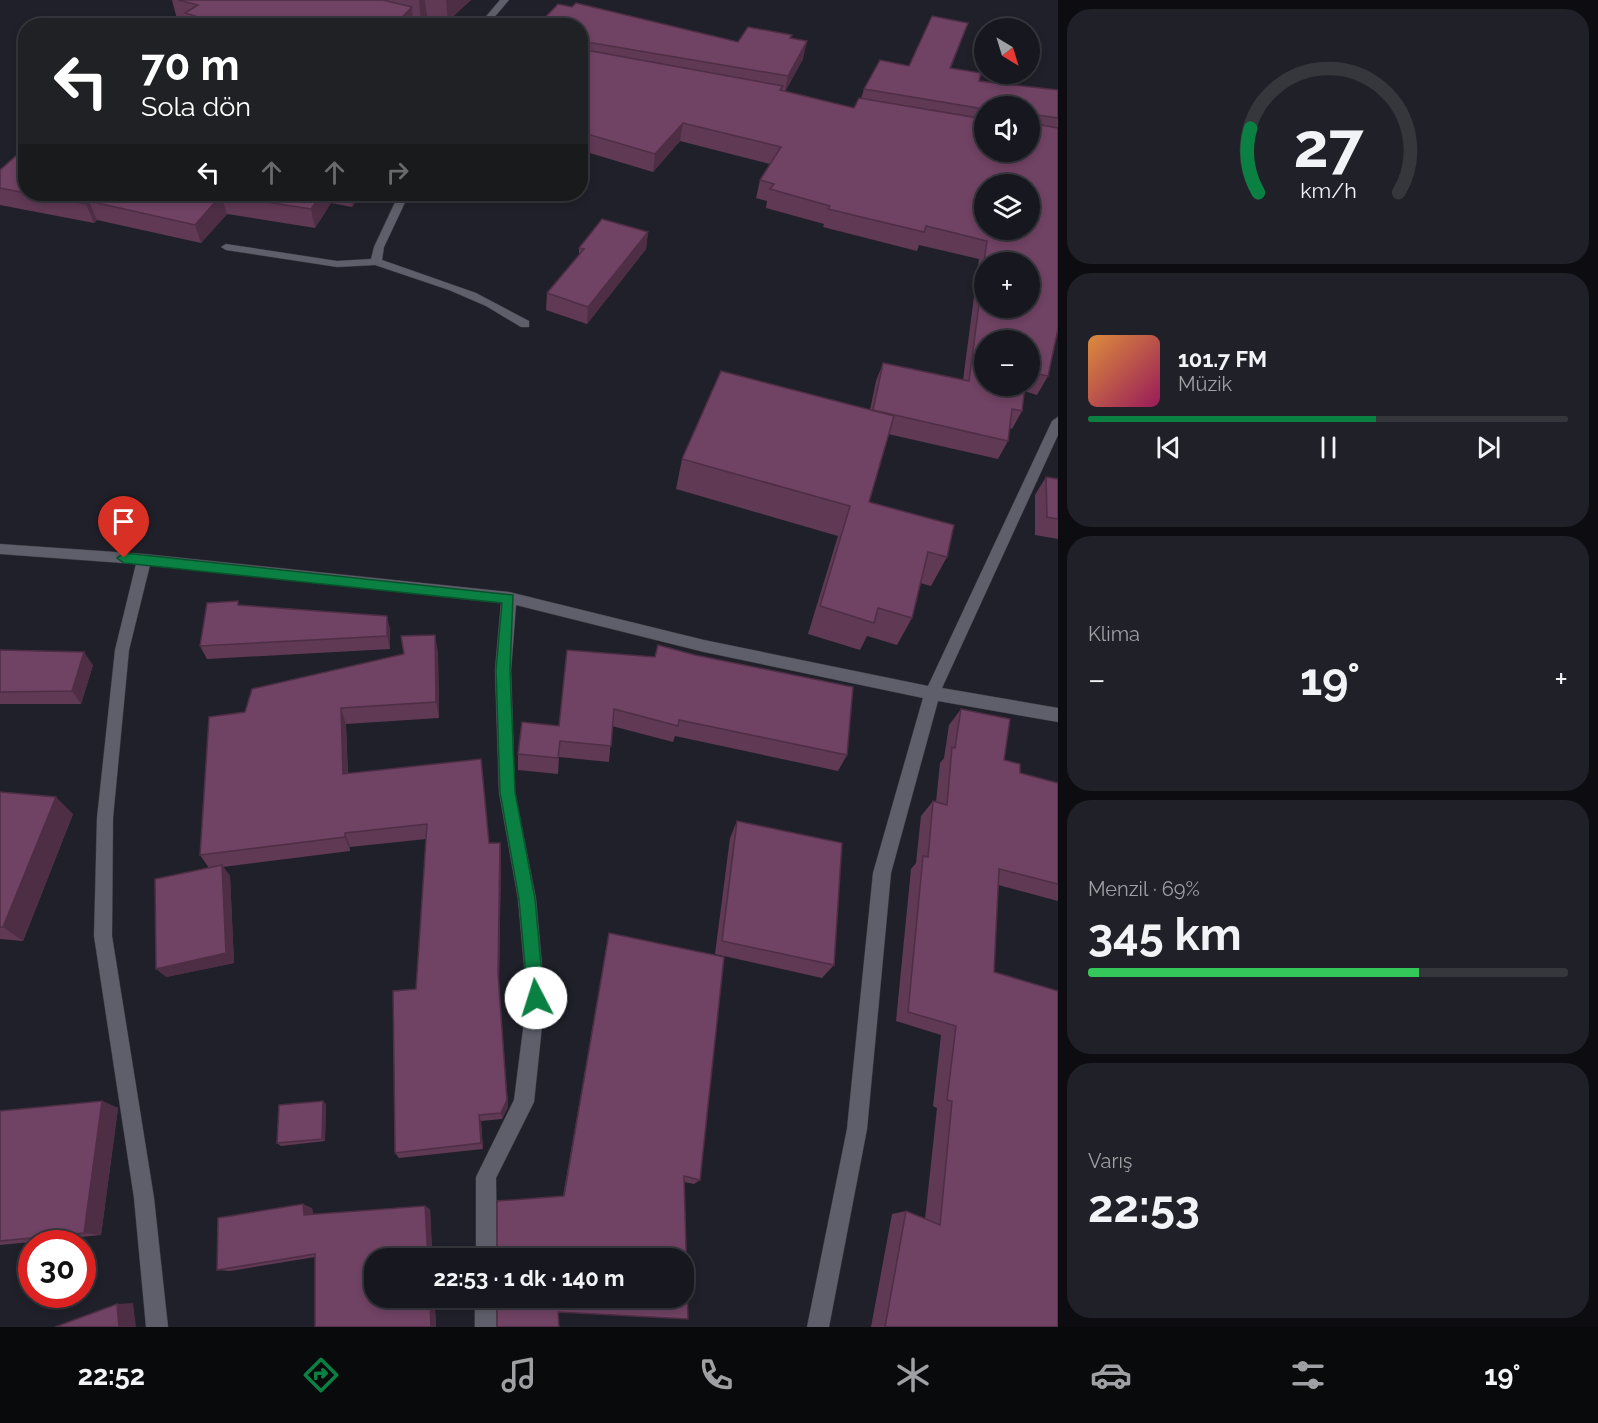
<!DOCTYPE html>
<html lang="tr">
<meta charset="utf-8">
<style>
body{margin:0;font-family:Raleway,sans-serif;background:#202128;color:#f1f3f6;height:100vh;display:flex;flex-direction:column;font-size:22px;white-space:nowrap}
*{box-sizing:border-box;margin:0}
p{font-size:20px;color:#9ea0a4}
.icon{flex:none;width:33px;height:33px;fill:none;stroke:currentColor;stroke-width:2;stroke-linecap:round;stroke-linejoin:round}
.map{position:relative;flex:1;overflow:hidden}
.details{display:flex;flex-direction:column;gap:9px;padding:9px;background:#0d0d11;width:540px}
.details>*{flex:none}
.top-card{position:absolute;left:18px;top:18px;width:570px;height:183px;border-radius:24px;box-shadow:0 3px 9px #0003,0 0 0 2px #36373d;background:#202124;color:#fff;overflow:hidden}
.needle{width:39px;rotate:142deg}
.fabs{position:absolute;left:974px;top:18px;display:grid;gap:12px}
.fabs a{display:grid;place-items:center;width:66px;height:66px;border-radius:50%;background:#17181f;box-shadow:0 3px 9px #0003,0 0 0 2px #36373d;font-size:30px}
.speed{position:absolute;left:18px;top:1230px;display:flex;gap:12px;font-size:30px;font-weight:700;text-align:center}
.speed>*{display:grid;place-content:center;width:78px;height:78px;border-radius:50%;background:#17181f;box-shadow:0 3px 9px #0003,0 0 0 2px #36373d;line-height:1}
.speed .limit{border:9px solid #d22;background:#fff;color:#111}
.pin{position:absolute;display:grid;place-items:center;width:51px;height:51px;color:#fff;margin:-62px -26px;border-radius:50% 50% 50% 0;rotate:-45deg;box-shadow:0 0 6px #0007}
.pin .icon{rotate:45deg}
.me{position:absolute;width:66px;margin:-33px;rotate:355deg;stroke-linejoin:round;filter:drop-shadow(0 0 4px #0008)}
.turn{display:flex;align-items:center;gap:21px;height:126px;padding:0 24px;font-size:27px}
.turn .icon{width:78px;height:78px;stroke-width:2.5}
.turn b{display:block;font-size:42px;line-height:51px}
.lanes{display:flex;align-items:center;height:57px;padding:0 24px;background:#0003;justify-content:center;gap:30px;direction:ltr}
.lanes .off{opacity:.35}
.big{font-size:45px;font-weight:700;line-height:1.1}
.details .widget{flex:1;display:flex;flex-direction:column;justify-content:center;gap:9px;min-width:0;padding:0 21px;border-radius:24px;background:#202128}
.details .dial{align-items:center;gap:0}
.dial svg{height:156px;overflow:visible;fill:none;stroke:#36373d;stroke-width:7;stroke-linecap:round;text-anchor:middle}
.dial text{fill:#f1f3f6;stroke:none}
.song{display:flex;align-items:center;gap:18px}
.cover{width:72px;height:72px;border-radius:9px;background:linear-gradient(135deg,hsl(30 70% 55%),hsl(330 70% 35%))}
.played{height:6px;border-radius:3px;background:linear-gradient(90deg,#0b8043 60%,#36373d 60%)}
.keys{display:flex;justify-content:space-around;direction:ltr}
.heat{display:flex;justify-content:space-between;align-items:center;font-size:33px;direction:ltr}
.charge{height:9px;border-radius:4px;background:linear-gradient(90deg,#34c759 69%,#36373d 0)}
.trip{position:absolute;left:364px;top:1248px;width:330px;height:60px;border-radius:24px;background:#17181f;box-shadow:0 3px 9px #0003,0 0 0 2px #36373d;font-weight:700;line-height:60px;text-align:center}
.tab-bar{display:flex;height:96px;justify-content:space-around;align-items:center;background:#090a0c;color:#9ea0a4}
.tab-bar .icon{width:42px;height:42px}
.tab-bar .active{color:#0b8043}
.tab-bar b{font-size:27px;color:#f1f3f6}
main{display:flex;flex:1;min-height:0}
.map>svg:first-child{display:block}
.lines{fill:none;stroke-linecap:round;stroke-linejoin:round}
.minor-casing{stroke:#3a3a42;stroke-width:1}
.secondary-casing{stroke:#3a3a42;stroke-width:1}
.minor{fill:#5e5f6a;fill-rule:evenodd}
.secondary{fill:#5e5f6a;fill-rule:evenodd}
.wall{fill:#603955;fill-rule:evenodd}
.shaded-wall{fill:#4e2e45}
.building{fill:#704263;stroke:#4e2e45;stroke-width:1.5;fill-rule:evenodd}
.route{fill:#0b8043;stroke:#07532c;stroke-width:1.5}
</style>
<main>
<div class="map">
<svg width="1058" height="1327" viewBox="0 0 1058 1327">
<rect width="100%" height="100%" fill="#1f2029"/>
<g class="lines">
<defs>
<g id="minor">
<path d="M500,0h9l-22,26h-9z"/>
<path d="M399,194h10l-25,53 -2,13 94,33 53,28v6h-8l-35,-21 -37,-16 -74,-25 -38,2 -111,-17 -5,-3 5,-3 111,17 34,-2 3,-12z"/>
<path d="M1058,417v18l-116,253 116,20v14l-120,-21 -47,172 -24,256 -38,198h-22l40,-198 26,-256 50,-175 -219,-46 -188,-47 -5,65 4,122 21,107 9,99 -11,104 -38,76 1,80h-21v-81l38,-77 13,-102 -9,-99 -19,-107 -4,-122 6,-67 -351,-38 -21,85 -16,168 -1,118 42,262 14,129h-22l-12,-129 -40,-262 3,-118 18,-168 21,-86 -136,-10v-10l144,10 365,38 195,48 224,46 124,-265z"/>
<path d="M475,1298h21l1,29h-22z"/>
</g>
<path id="secondary" d="M392,16l36,10h-15l-21,-6z"/>
</defs>
<!-- minor casing -->
<use href="#minor" class="minor-casing"/>
<!-- secondary casing -->
<use href="#secondary" class="secondary-casing"/>
<!-- minor -->
<use href="#minor" class="minor"/>
<!-- secondary -->
<use href="#secondary" class="secondary"/>
</g>
<!-- wall -->
<g class="wall">
<path d="M172,0h299l-23,21 -21,-5 -6,6 -8,-2v6h-225l-1,-5 -10,-2z"/>
<path d="M968,23l-17,45 28,13 79,9v239l-10,47 -11,19 -13,-4 -2,20 -10,18 -3,-1 -1,13 -10,18 -110,-25 -19,68 78,55 -16,29 -11,-3 -8,35 -15,27 -30,-9 -7,14 -52,-16 30,-98 -162,-47 6,-30 188,-49 6,-29 7,-18 80,17 16,-121 -60,-14 -2,6 -94,-24 1,-3 -58,-16 1,-7 -11,-3 4,-18 10,-16 -90,-23 -27,31 -70,-21 -3,2v-127l158,16 53,-4 12,21 -18,32 69,17 7,-9 3,-10 45,-23zM984,106h45l-45,46zM984,262h45l-45,46zM1029,340v46h-45z"/>
<path d="M26,147v47h335l-9,13 -21,-4 -16,25 -88,-14 -26,29 -104,-23 -3,3 -94,-18v-35z"/>
<path d="M648,232l-2,17 -59,75 -41,-14 1,-17 32,-38v-7z"/>
<path d="M1046,477l12,2v60l-23,-4v-40z"/>
<path d="M240,605l150,24v20l-183,10 -7,-13z"/>
<path d="M0,650l93,15 -12,39h-81z"/>
<path d="M438,652l1,66 -93,6 2,49 141,70h11l1,14 -2,126 9,124 -6,12 -21,2 2,28 -84,9 -4,-5 21,-164 10,-150 -76,8v4l-127,16 7,9 4,87 -68,14 43,-109 -9,-13 45,-143z"/>
<path d="M655,657l192,98 -9,16 -163,-35 -2,6 -61,-16 -3,36 -50,-5 -1,17 -40,-4v-16l41,-28z"/>
<path d="M961,709l43,51 16,13 38,10v118l-60,-16 -4,87 64,355h-187l21,-113 14,-3 19,8 12,-111 -4,-2 8,-71 -45,-14 15,-152 5,-6 5,-47 12,-15 3,1 4,-39 4,-5 5,-33z"/>
<path d="M0,792l73,22 -50,127 -23,-2z"/>
<path d="M737,821l97,144 -12,13 -107,-24 15,-116z"/>
<path d="M609,933l91,247 -6,4 -10,-2 -187,145 66,-131z"/>
<path d="M102,1101l16,7 -17,127 -101,10v-134z"/>
<path d="M326,1104l-1,37 -44,5 -4,-3z"/>
<path d="M312,1208l1,6 117,-5 6,118h-121v-70l-85,14 -13,-1z"/>
</g>
<!-- shaded-wall -->
<g class="shaded-wall">
<path d="M420,0h5l2,16 -6,6 -2,-21z"/>
<path d="M446,0h25l-23,21z"/>
<path d="M412,7l1,19h-20z"/>
<path d="M807,41l-4,18 -19,35 4,-18z"/>
<path d="M683,123l-3,18 -27,31 2,-18z"/>
<path d="M584,133l-1,18 -3,2v-17z"/>
<path d="M322,194h8l1,9 -16,25 -4,-19z"/>
<path d="M350,194h11l-9,13z"/>
<path d="M221,195l6,19 -26,29 -6,-18z"/>
<path d="M89,201l8,19 -3,3 -8,-19z"/>
<path d="M648,232l-2,17 -59,75 1,-17z"/>
<path d="M387,616l3,13v20l-3,-13z"/>
<path d="M435,635l3,17 1,66 -3,-16z"/>
<path d="M84,652l9,13 -12,39 -9,-13z"/>
<path d="M341,708l5,16 2,65 -5,-15z"/>
<path d="M56,797l17,17 -50,127 -20,-14z"/>
<path d="M345,833l5,14v4l-5,-14z"/>
<path d="M500,843l1,14 -2,126 9,124 -6,12 -1,-6 -3,-140z"/>
<path d="M222,865l8,11 4,87 -68,14 -10,-8z"/>
<path d="M102,1101l16,7 -17,127 -17,-2z"/>
<path d="M323,1101l3,3 -1,37 -3,-2z"/>
<path d="M479,1115l2,6 2,28 -2,-6z"/>
<path d="M303,1204l9,4 1,10 -9,-3z"/>
<path d="M425,1206l5,3 2,49h-4z"/>
<path d="M430,1298h4l2,29h-5z"/>
<path d="M133,1303l3,24h-17l-2,-23z"/>
</g>
<!-- building -->
<g class="building">
<path d="M178,0h205l29,7 -19,19h-201l10,-8 -17,-5 13,-8z"/>
<path d="M576,3l162,39 10,-15 44,8 -2,3 17,3 -19,35 -207,-35 -1,2v-17h-43l21,-22 14,3z"/>
<path d="M932,16l36,7 -18,45 31,5 -2,8 79,9v28l-21,-3 -2,9 23,4v201l-10,47 -19,-4v-32h-45v46h41l-3,25 -10,-2 -4,32 -135,-31 10,-47 86,18 15,-115v42h45v-46h-45l3,-21 -61,-15 -2,6 -96,-23 2,-3 -60,-17 4,-5 -14,-4 21,-33 -98,-24 -28,31 -71,-21 -4,3v-87l203,37 -3,4 74,18 5,-10 125,21v33h45v-46h-45v3l-120,-20 16,-29 29,6zM984,184h45v46h-45z"/>
<path d="M26,147v46l-26,-5v-18z"/>
<path d="M30,194h292l-11,15 -90,-14 -26,30 -106,-24 -3,3z"/>
<path d="M602,219l46,13 -60,75 -41,-14 37,-44 -5,-1z"/>
<path d="M721,371l173,45 -25,86 85,23 -7,32 -19,-5 -16,66 -34,-10 -4,15 -54,-17 30,-100 -168,-47z"/>
<path d="M1046,477l12,2v40l-11,-2z"/>
<path d="M238,601v4l149,11v20l-187,10 7,-43z"/>
<path d="M435,635l1,67 -95,6 2,66 138,-15 8,84h11l-2,130 9,127 -6,13 -22,2 2,28 -86,10 -2,-162 23,-2 11,-165 -82,9v4l-145,18 9,-138 36,-5 7,-23 152,-35 -3,-18z"/>
<path d="M658,645l37,10 158,32 -6,68 -168,-35 -1,6 -64,-17 -3,37 -51,-5 -2,17 -40,-4 4,-32 37,4 8,-76 88,7z"/>
<path d="M0,650l84,2 -12,39 -72,1z"/>
<path d="M961,709l49,10 -6,41 16,4v9l38,10v101l-59,-15 -5,103 64,19v336h-173l21,-116 34,14 12,-124 -5,-1 9,-74 -48,-14 15,-156 5,1 5,-56 14,4 5,-58 3,1z"/>
<path d="M0,792l56,5 -53,130h-3z"/>
<path d="M737,821l105,22 -8,122 -112,-24z"/>
<path d="M222,865l4,88 -70,16 -1,-90z"/>
<path d="M609,933l115,24 -24,223 -16,-4 4,143 -130,-7 1,15h-62v-29h187v-40h-187v-57l67,-5z"/>
<path d="M102,1101l-18,132 -84,8v-130z"/>
<path d="M323,1101l-1,38 -45,4 2,-38z"/>
<path d="M303,1204l1,11 121,-9 3,52h-53v40h55l1,29h-116v-73l-98,16 1,-52z"/>
<path d="M117,1304l2,23h-64z"/>
</g>
<!-- route -->
<path class="route" d="M124,553l389,42 -3,75 5,122 20,107 9,99 -2,6 -6,3 -6,-3 -2,-6 -9,-99 -19,-107 -4,-122 6,-67 -378,-40 -7,-5z"/>
</svg>
<div class="fabs">
<a><svg class="needle" viewBox="-14 -14 28 28"><path d="M0-13l5 13h-10z" fill="#e53935"/><path d="M0 13l5-13h-10z" fill="#9ea0a4"/></svg></a>
<a><svg class="icon" aria-label="sound" viewBox="0 0 24 24"><path d="M4 9h4l5-4v14l-5-4H4zM17 9q2 3 0 6"/></svg></a>
<a><svg class="icon" aria-label="layers" viewBox="0 0 24 24"><path d="M12 4l9 5-9 5-9-5zM3 14l9 5 9-5"/></svg></a>
<a>+</a>
<a>−</a>
</div>
<div class="speed"><div class="limit">30</div></div>
<div class="pin" style="left:124px;top:558px;background:#d93025"><svg class="icon" aria-label="arrive" viewBox="0 0 24 24"><path d="M6 21V4h12l-3 4 3 4H6"/></svg></div>
<svg class="me" style="left:536px;top:998px" viewBox="-20 -20 40 40"><circle r="19" fill="#fff"/><path d="M0-13L10 11 0 6-10 11z" fill="#0b8043"/></svg>
<div class="trip">22:53 · 1 dk · 140 m</div>
<div class="top-card">
<div class="turn"><svg class="icon" aria-label="left" viewBox="0 0 24 24"><path d="M17 20v-9H6M10 6l-5 5 5 5"/></svg><div><b>70 m</b>Sola dön</div></div>
<div class="lanes"><svg class="icon" aria-label="left" viewBox="0 0 24 24"><path d="M17 20v-9H6M10 6l-5 5 5 5"/></svg><svg class="icon off" aria-label="ahead" viewBox="0 0 24 24"><path d="M12 20V5M6 11l6-6 6 6"/></svg><svg class="icon off" aria-label="ahead" viewBox="0 0 24 24"><path d="M12 20V5M6 11l6-6 6 6"/></svg><svg class="icon off" aria-label="right" viewBox="0 0 24 24"><path d="M7 20v-9h11M14 6l5 5-5 5"/></svg></div>
</div>
</div>
<section class="details">
<div class="widget dial"><svg viewBox="0 0 100 80">
<path d="M14 69A42 42 0 1 1 86 69"/>
<path d="M14 69A42 42 0 0 1 10 36" stroke="#0b8043"/>
<text x="50" y="56" font-size="32" font-weight="700">27</text>
<text x="50" y="72" font-size="11">km/h</text>
</svg></div>
<div class="widget">
<div class="song"><i class="cover"></i><div><b>101.7 FM</b><p>Müzik</p></div></div>
<div class="played"></div>
<div class="keys"><svg class="icon" aria-label="previous" viewBox="0 0 24 24"><path d="M18 5L8 12l10 7zM5 5v14"/></svg><svg class="icon" aria-label="pause" viewBox="0 0 24 24"><path d="M8 5v14M16 5v14"/></svg><svg class="icon" aria-label="next" viewBox="0 0 24 24"><path d="M6 5l10 7-10 7zM19 5v14"/></svg></div>
</div>
<div class="widget"><p>Klima</p>
<div class="heat"><a>−</a><b class="big">19°</b><a>+</a></div>
</div>
<div class="widget"><p>Menzil · 69%</p><b class="big">345 km</b><div class="charge"></div></div>
<div class="widget"><p>Varış</p><b class="big">22:53</b></div>
</section>
</main>
<nav class="tab-bar">
<b>22:52</b>
<svg class="icon active" aria-label="directions" viewBox="0 0 24 24"><path d="M12 3l9 9-9 9-9-9zM9 14v-3h6M13 9l2 2-2 2"/></svg>
<svg class="icon" aria-label="music" viewBox="0 0 24 24"><path d="M9 18V5l10-2v13"/><circle cx="6" cy="18" r="3"/><circle cx="16" cy="16" r="3"/></svg>
<svg class="icon" aria-label="phone" viewBox="0 0 24 24"><path d="M5 4h4l2 5-3 2q2 4 5 5l2-3 5 2v4C11 20 4 13 5 4z"/></svg>
<svg class="icon" aria-label="climate" viewBox="0 0 24 24"><path d="M12 3v18M4 7l16 10M4 17L20 7"/></svg>
<svg class="icon" aria-label="car" viewBox="0 0 24 24"><path d="M5 17H2v-5l4-1 3-4h7l3 4 3 1v5h-3M9 17h6M6 11h13"/><circle cx="7" cy="17" r="2"/><circle cx="17" cy="17" r="2"/></svg>
<svg class="icon" aria-label="filters" viewBox="0 0 24 24"><path d="M4 7h16M4 17h16"/><circle cx="9" cy="7" r="2"/><circle cx="15" cy="17" r="2"/></svg>
<b>19°</b>
</nav>
